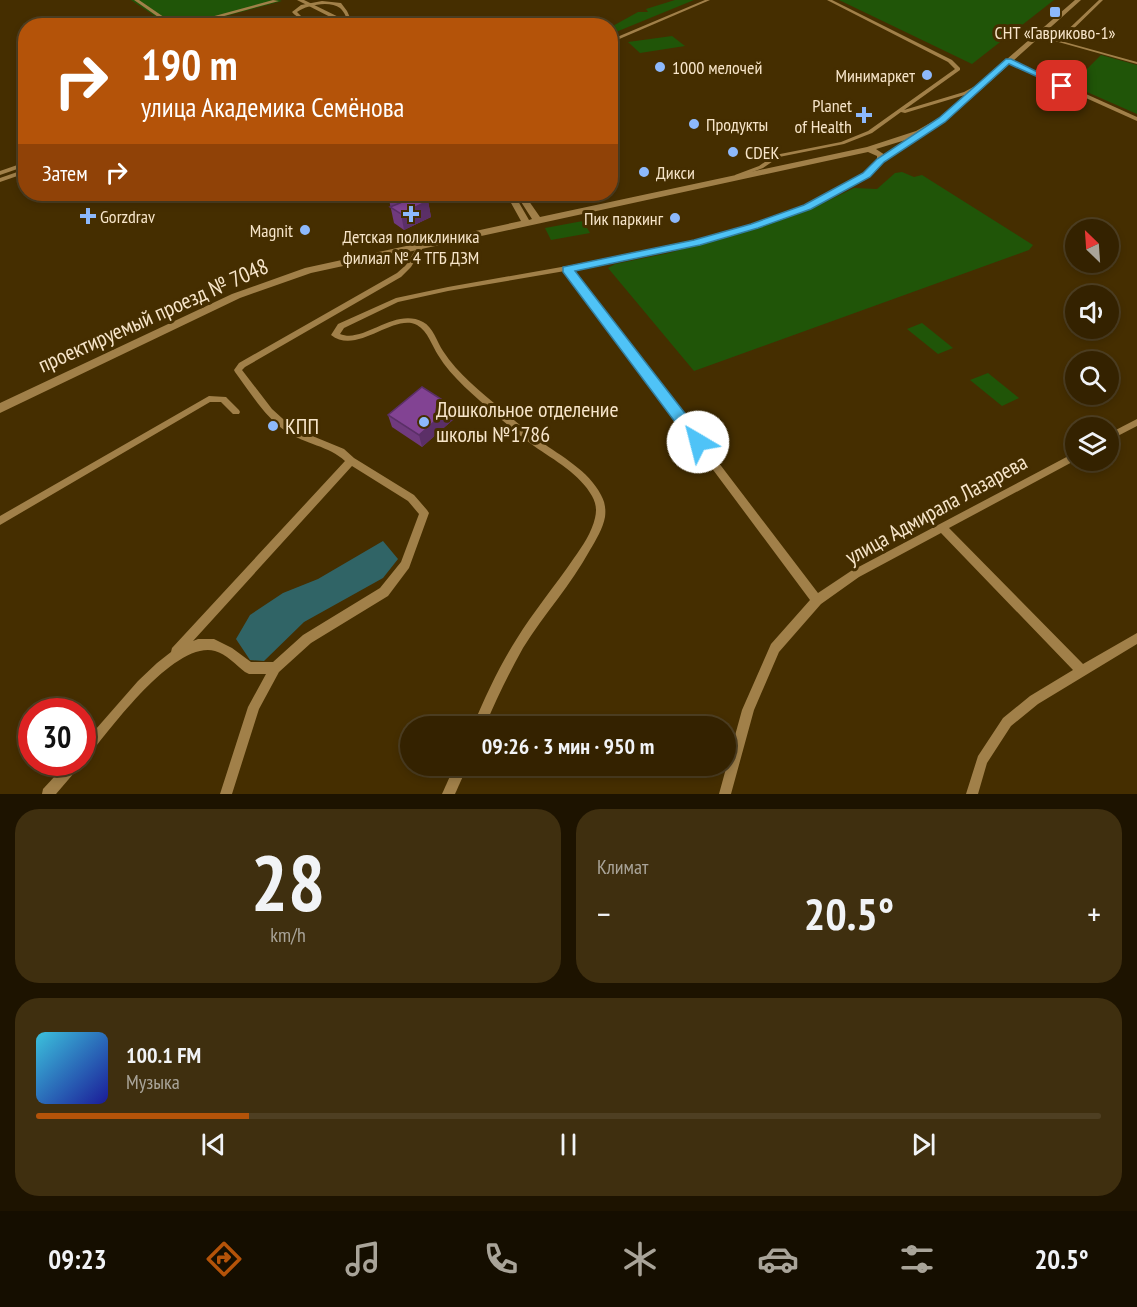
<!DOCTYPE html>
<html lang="ru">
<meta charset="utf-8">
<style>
body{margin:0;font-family:"PT Sans Narrow",sans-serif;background:#3f2f0f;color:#f1f3f6;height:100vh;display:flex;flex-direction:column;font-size:22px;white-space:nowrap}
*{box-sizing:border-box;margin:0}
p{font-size:20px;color:#a9a499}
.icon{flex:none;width:33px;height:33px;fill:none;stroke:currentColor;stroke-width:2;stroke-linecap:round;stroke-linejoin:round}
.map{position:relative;height:794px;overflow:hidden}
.drawer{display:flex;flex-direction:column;gap:15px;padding:15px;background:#1d1300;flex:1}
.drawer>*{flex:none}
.banner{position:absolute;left:18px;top:18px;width:600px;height:183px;border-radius:24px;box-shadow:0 3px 9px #0003,0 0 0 2px #4e3f22;background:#b45309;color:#fff;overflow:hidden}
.needle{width:39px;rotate:335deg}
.fabs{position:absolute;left:1065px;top:219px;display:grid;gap:12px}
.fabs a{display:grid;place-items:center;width:54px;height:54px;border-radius:50%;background:#342200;box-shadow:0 3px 9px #0003,0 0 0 2px #4e3f22;font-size:30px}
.speed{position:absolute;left:18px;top:698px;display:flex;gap:12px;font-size:30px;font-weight:700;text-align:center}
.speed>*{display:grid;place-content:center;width:78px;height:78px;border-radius:50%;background:#342200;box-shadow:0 3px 9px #0003,0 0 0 2px #4e3f22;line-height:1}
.speed .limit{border:9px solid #d22;background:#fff;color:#111}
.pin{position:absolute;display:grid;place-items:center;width:51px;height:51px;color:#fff;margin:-26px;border-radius:12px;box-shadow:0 3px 9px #0006}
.me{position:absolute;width:66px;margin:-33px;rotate:323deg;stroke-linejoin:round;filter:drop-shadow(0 0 4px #0008)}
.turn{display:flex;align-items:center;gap:21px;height:126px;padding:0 24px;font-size:27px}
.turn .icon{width:78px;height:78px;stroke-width:2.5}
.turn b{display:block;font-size:42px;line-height:51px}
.then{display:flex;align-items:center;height:57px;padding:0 24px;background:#0003;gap:12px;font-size:22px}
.big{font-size:45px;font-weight:700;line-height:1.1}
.drawer .card{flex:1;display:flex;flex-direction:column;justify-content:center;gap:9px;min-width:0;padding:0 21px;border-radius:24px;background:#3f2f0f}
.drawer .dial{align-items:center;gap:0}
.dial b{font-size:78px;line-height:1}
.song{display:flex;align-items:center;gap:18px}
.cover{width:72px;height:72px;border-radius:9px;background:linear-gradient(135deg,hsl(190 70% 55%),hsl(240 70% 35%))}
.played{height:6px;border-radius:3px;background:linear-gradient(90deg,#b45309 20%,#4e3f22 20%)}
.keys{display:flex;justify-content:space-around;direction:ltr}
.heat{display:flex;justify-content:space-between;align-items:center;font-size:33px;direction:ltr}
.drawer .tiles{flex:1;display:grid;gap:15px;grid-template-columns:1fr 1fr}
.card:last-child{grid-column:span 2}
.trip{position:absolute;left:400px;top:716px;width:336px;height:60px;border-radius:30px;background:#342200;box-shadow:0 3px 9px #0003,0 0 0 2px #4e3f22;font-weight:700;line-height:60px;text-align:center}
.dock{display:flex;height:96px;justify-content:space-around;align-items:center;background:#150e00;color:#a9a499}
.dock .icon{width:42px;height:42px}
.dock .on{color:#b45309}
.dock b{font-size:27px;color:#f1f3f6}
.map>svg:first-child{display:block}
.green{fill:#205508}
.water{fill:#306466}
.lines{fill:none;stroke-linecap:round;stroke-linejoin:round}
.minor{fill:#a18049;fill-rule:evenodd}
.tertiary{fill:#a18049;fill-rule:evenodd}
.secondary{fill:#a18049;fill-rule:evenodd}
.wall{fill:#703a7e}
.shaded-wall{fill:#5b2f67}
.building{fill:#824393;stroke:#5b2f67;stroke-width:1.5}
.route{fill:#4fc3f7;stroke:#337fa1;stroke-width:1.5}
.poi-dot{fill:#8db9fc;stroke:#452e00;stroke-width:2}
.labels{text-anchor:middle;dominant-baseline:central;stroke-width:6;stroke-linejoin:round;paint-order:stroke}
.far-poi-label{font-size:18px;fill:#f7e5c9;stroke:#452e00;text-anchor:start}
.street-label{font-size:22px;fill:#f7e5c9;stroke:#452e00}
.poi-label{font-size:22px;fill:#f7e5c9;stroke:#452e00;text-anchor:start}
</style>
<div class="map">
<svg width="1137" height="794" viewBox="0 0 1137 794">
<rect width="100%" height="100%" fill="#452e00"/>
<!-- green -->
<g class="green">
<path d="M131,0h148l3,1 -90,24 -22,1z"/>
<path d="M675,0h19l-83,34v-7l27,-15h10l-2,-3z"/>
<path d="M839,0h215l-82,64z"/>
<path d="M672,36l13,10 -45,7 -12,-11z"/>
<path d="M1101,55l36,10v49l-66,-29z"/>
<path d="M902,172l12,5 8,-2 111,70 -4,5 -335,121 -86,-103 7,-4 54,-11 97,-28 43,-15 45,-22 23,1 18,-16z"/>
<path d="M583,221l7,12 -39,7 -6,-12z"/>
<path d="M922,323l31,25 -15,6 -31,-25z"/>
<path d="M988,373l31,25 -17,8 -32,-26z"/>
</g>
<!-- water -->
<path class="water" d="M383,541l15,18 -15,19 -79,44 -40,39 -14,-1 -14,-21 14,-24 33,-22 35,-14z"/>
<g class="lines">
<!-- minor -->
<g class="minor">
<path d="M134,0h5l35,24h11l88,-24 6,1 -91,25h-17z"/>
<path d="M705,0h5l-100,43v-3z"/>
<path d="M827,0h5l120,60 8,8v2l-56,40 60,-18 13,-7 4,1 -13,8 -63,19 -4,-1 -29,21 -28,11 -65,13 -16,11 -24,9h-4v-2l24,-9 16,-11 66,-13 27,-11 87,-62 -7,-7z"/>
<path d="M1099,0h4l-42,41 76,21v2l-100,-28 2,-1 18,5z"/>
<path d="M917,132l5,1 -40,28 -24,22 -49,25 -53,19 -90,25 -95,17 247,324 33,-22 225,-119v8l-127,68 134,136 54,-31v11l-99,60 -27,22 -24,37 -9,31h-12l12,-38 25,-38 27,-22 43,-26 -132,-137 -82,44 -38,27 -42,48 -25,58 -23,84h-12l23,-84 29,-66 39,-44 -245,-329 -117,20 -50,11 -54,26 -4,6c24,10 54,-27 83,-12 10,5 14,20 20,29 15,23 38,41 58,58 13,11 26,22 39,32 21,15 49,30 61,54 4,7 5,14 4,22 -2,11 -9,23 -15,33 -19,35 -46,64 -67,98 -14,25 -27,52 -38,78h-12c12,-29 26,-59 43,-86 17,-28 39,-54 58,-82 8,-11 18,-26 21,-40 2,-8 1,-15 -3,-22 -12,-22 -38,-36 -58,-50 -14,-10 -26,-21 -39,-32 -20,-18 -43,-36 -57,-59 -6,-9 -10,-24 -21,-30 -24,-12 -60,31 -86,10l7,-11 58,-26 52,-11 215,-38 89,-24 53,-19 49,-25 24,-22z"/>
<path d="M26,162v4l-26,9v-4z"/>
<path d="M26,169v4l-26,9v-4z"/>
<path d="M422,242l3,2 -14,23 -10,10 -156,90 -3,3 30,39 21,19 51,21 10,9 60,37 13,15 2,3 -20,55 -21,28 -77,47 -32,29 -20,37 -27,85h-12l28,-87 18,-33h-17l-4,-2c-9,-7 -19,-18 -30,-21 -41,-11 -106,80 -129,108l-4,2v-16l56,-64 19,-18 14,-11 1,-4 173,-187c-16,-15 -40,-17 -58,-29 -21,-13 -37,-40 -52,-60l-1,-2 5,-7 158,-90 9,-8 13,-21zM352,466l56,35 11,13 -18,48 -21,26 -77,47 -30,27h-22l-19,-14 -18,-9h-16l-5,2z"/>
<path d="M209,396l17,1 13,13 1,2 -1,2h-6l-12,-12h-11l-210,123v-9z"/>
<path d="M1137,419v7l-29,15v-7z"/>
<path d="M68,762h14l-2,4 -24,28h-14l1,-5z"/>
<path d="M455,765h13l-13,29h-13z"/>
</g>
<!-- tertiary -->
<g class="tertiary">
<path d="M322,1l19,2 6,8 7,15h-4c-3,-6 -5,-14 -10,-18 -10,-8 -34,-3 -43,4l4,4 42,10c-15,0 -41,-2 -51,-14l9,-7z"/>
<path d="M1008,59l129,58v4l-131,-59 -1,-1z"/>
</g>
<!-- secondary -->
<g class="secondary">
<path d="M297,0h7l53,26h-9z"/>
<path d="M1075,0h6l-136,122 -23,13 -46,14 9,6 -2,7h-6v-6l-9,-4 -557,121 -71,25 -240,115v-10l232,-109 73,-26 216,-47 -15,-27h8l15,26 3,-1 -16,-25h8l16,23 327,-70 49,-16 23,-13z"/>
</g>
</g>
<!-- wall -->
<g class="wall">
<path d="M388,195l40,6 3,16 -27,13 -10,-7z"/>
<path d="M388,415l67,3 -33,29 -30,-20z"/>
</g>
<!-- shaded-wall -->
<g class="shaded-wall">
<path d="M428,201l3,16 -27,13 -3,-16z"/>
<path d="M452,406l3,12 -33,29 -3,-12z"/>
</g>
<!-- building -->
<g class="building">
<path d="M391,194h25l12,7 -27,13 -11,-7 10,-4 -12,-8z"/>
<path d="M422,387l30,19 -33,29 -31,-20z"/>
</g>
<!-- route -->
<path class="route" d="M1006,59h5l55,27 -6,1 -51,-23 -64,58 -61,40 -14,15 -59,32 -53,19 -58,17 -125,26 129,167 2,4 -2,4h-11l-130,-174v-5l131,-27 57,-16 53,-19 59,-32 14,-14 62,-41z"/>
<!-- markers -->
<g class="poi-dot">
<rect x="1049" y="6" width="12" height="12" rx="3"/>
<circle cx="660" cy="67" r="6"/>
<circle cx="927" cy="75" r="6"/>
<path d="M861 106h6v6h6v6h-6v6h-6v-6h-6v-6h6z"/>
<circle cx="694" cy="124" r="6"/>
<circle cx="733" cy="152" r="6"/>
<circle cx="644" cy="172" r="6"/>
<path d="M408 205h6v6h6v6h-6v6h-6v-6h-6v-6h6z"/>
<path d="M85 207h6v6h6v6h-6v6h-6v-6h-6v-6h6z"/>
<circle cx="675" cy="218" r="6"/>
<circle cx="305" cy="230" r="6"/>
<circle cx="424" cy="422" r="6"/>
<circle cx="273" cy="426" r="6"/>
</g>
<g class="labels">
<!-- far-poi labels -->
<g class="far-poi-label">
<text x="1055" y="32" text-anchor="middle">СНТ «Гавриково-1»</text>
<text x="672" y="67">1000 мелочей</text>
<text x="915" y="75" text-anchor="end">Минимаркет</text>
<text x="852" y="105" text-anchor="end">Planet<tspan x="852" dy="21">of Health</tspan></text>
<text x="706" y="124">Продукты</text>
<text x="745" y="152">CDEK</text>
<text x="656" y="172">Дикси</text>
<text x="100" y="216">Gorzdrav</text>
<text x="663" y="218" text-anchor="end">Пик паркинг</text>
<text x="293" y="230" text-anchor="end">Magnit</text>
<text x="411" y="236" text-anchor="middle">Детская поликлиника<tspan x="411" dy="21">филиал № 4 ТГБ ДЗМ</tspan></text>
</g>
<!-- street labels -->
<g class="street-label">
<text transform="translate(153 315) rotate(-24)">проектируемый проезд № 7048</text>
<text transform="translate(936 509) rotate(-29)">улица Адмирала Лазарева</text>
</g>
<!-- poi labels -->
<g class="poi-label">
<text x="436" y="409">Дошкольное отделение<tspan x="436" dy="25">школы №1786</tspan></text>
<text x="285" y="426">КПП</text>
</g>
</g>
</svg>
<div class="fabs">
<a><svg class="needle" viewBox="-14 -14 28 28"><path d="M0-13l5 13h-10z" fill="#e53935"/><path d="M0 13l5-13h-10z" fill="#a9a499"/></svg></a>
<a><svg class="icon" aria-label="sound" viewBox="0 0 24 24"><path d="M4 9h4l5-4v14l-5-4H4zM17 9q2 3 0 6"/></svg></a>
<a><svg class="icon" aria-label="search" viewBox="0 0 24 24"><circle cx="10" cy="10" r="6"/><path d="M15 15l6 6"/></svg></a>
<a><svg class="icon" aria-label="layers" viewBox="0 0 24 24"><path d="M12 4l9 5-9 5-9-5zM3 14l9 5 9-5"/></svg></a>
</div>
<div class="speed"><div class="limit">30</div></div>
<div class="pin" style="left:1062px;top:86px;background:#d93025"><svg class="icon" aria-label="arrive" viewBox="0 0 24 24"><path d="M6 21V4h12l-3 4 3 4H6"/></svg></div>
<svg class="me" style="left:698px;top:442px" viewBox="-20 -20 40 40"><circle r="19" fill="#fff"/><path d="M0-13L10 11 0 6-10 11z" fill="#4fc3f7"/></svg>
<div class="trip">09:26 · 3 мин · 950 m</div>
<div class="banner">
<div class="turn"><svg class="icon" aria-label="right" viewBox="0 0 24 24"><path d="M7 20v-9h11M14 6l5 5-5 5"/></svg><div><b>190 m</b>улица Академика Семёнова</div></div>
<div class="then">Затем<svg class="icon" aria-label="right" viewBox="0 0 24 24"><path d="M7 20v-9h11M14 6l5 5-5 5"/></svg></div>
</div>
</div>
<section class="drawer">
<div class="tiles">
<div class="card dial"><b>28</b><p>km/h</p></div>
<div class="card"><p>Климат</p>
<div class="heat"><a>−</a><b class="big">20.5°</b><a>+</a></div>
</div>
<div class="card">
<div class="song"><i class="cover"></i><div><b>100.1 FM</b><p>Музыка</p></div></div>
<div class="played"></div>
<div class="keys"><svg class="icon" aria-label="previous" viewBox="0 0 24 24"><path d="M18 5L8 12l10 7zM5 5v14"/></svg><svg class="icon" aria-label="pause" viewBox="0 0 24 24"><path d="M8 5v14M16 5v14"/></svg><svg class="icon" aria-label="next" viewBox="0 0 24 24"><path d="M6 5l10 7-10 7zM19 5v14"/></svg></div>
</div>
</div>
</section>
<nav class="dock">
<b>09:23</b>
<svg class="icon on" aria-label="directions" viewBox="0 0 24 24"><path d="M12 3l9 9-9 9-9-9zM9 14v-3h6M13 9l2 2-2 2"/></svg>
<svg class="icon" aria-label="music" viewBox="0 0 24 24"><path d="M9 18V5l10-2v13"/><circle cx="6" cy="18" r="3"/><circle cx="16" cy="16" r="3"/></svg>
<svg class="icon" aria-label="phone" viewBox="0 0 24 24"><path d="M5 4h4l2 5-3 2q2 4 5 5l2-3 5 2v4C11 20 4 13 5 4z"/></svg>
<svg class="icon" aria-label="climate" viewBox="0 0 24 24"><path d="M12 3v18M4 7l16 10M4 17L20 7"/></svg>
<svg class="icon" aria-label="car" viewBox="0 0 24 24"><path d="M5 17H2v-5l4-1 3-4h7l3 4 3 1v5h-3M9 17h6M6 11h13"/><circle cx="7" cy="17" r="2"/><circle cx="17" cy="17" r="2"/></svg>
<svg class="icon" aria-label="filters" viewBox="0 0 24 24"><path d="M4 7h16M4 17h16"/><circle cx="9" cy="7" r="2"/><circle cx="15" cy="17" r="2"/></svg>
<b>20.5°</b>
</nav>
